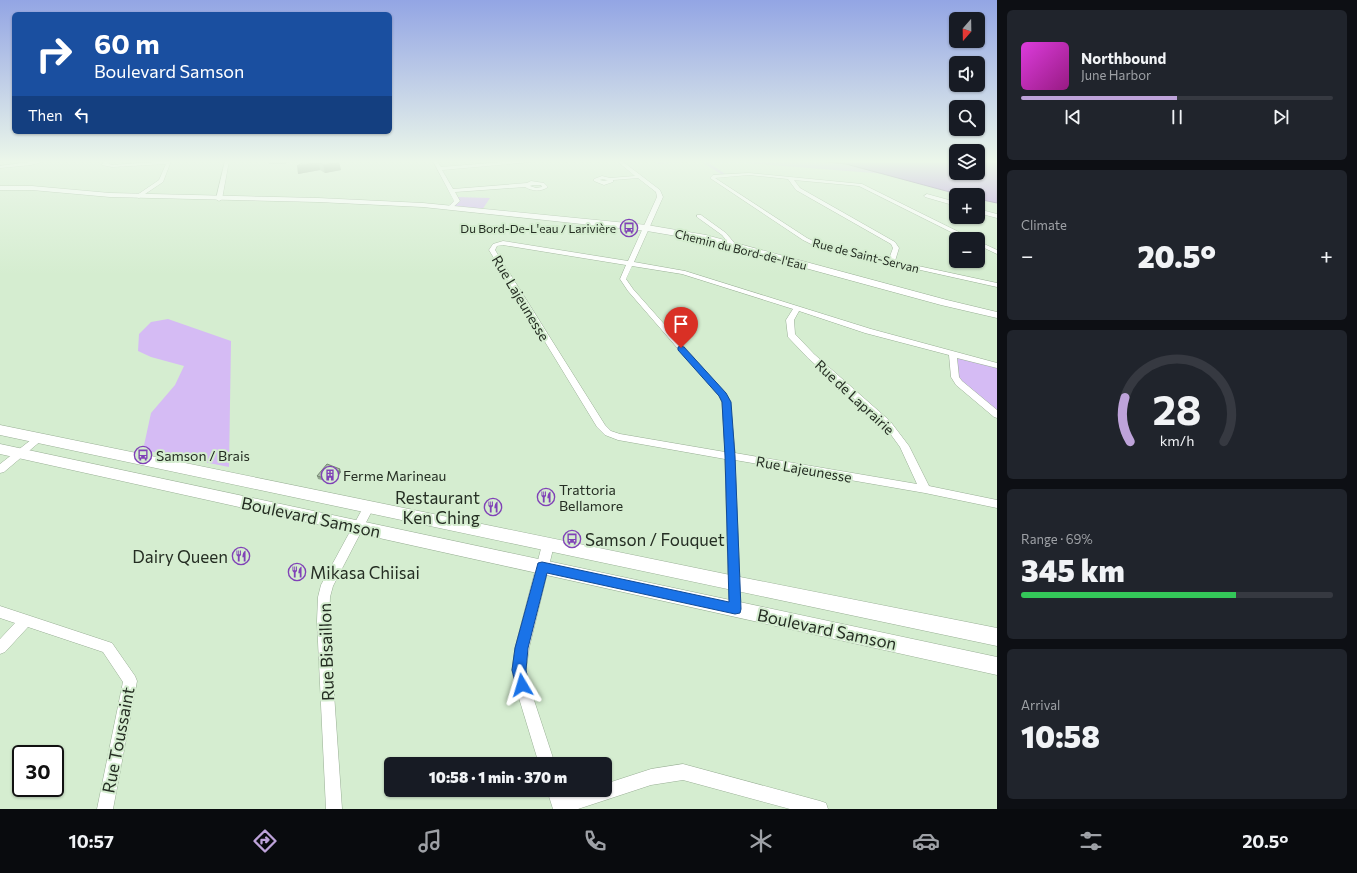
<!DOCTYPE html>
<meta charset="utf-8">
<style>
body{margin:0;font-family:Commissioner,sans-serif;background:#20242c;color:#f1f3f6;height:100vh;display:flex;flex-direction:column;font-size:15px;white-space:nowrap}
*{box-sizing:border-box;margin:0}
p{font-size:13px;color:#9ea1a6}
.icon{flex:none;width:22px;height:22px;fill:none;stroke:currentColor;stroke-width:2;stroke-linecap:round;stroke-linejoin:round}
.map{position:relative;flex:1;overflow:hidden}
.drawer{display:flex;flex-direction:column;gap:10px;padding:10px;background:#0d0f14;width:360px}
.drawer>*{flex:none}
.guide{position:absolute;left:12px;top:12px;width:380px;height:122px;border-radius:6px;box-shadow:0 1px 3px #0004;background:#1a4fa0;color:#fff;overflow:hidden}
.needle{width:26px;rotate:200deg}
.buttons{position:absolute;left:949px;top:12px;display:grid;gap:8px}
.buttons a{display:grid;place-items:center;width:36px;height:36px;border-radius:6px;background:#171b24;box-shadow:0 1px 3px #0004;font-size:20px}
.speed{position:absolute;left:12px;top:745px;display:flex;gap:8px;font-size:20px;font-weight:700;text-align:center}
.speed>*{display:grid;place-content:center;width:52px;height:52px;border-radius:50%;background:#171b24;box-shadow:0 1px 3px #0004;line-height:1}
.speed .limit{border:2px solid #111;border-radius:6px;background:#fff;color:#111}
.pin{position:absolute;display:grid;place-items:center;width:34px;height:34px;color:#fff;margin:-41px -17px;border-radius:50% 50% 50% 0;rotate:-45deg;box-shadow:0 0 4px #0007}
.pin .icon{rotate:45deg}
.me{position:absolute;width:44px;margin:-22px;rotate:353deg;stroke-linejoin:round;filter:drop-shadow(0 0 3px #0008)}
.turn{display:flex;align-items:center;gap:14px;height:84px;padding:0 16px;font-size:18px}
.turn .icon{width:52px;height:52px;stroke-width:2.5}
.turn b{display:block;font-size:28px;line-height:34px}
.then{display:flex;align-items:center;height:38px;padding:0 16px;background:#0003;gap:8px;font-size:15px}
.big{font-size:30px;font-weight:800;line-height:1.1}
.drawer .tile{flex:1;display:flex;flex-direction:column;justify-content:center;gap:6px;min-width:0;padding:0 14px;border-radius:6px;background:#20242c}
.drawer .dial{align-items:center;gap:0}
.dial svg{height:104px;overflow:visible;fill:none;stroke:#363941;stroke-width:7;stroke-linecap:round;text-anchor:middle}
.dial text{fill:#f1f3f6;stroke:none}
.song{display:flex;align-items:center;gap:12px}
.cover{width:48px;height:48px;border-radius:6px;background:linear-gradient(135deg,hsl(300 70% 55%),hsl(310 70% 35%))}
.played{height:4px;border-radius:2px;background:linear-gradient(90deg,#bea3da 50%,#363941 50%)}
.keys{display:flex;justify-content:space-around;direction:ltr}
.heat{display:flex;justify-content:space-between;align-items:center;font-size:22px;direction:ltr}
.charge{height:6px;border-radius:3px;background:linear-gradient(90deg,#34c759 69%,#363941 0)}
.trip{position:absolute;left:384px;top:757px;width:228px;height:40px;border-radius:6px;background:#171b24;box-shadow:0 1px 3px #0004;font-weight:800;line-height:40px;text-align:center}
.tabs{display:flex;height:64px;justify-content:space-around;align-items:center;background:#090b0e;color:#9ea1a6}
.tabs .icon{width:28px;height:28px}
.tabs .on{color:#bea3da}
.tabs b{font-size:18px;color:#f1f3f6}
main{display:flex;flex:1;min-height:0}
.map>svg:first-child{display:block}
.green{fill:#d5bbf4}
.water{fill:#b48ede;stroke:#8971a6}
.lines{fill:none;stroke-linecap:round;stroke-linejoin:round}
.street-casing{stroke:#99af95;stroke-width:1}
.secondary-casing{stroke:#99af95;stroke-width:1}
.street{fill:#fff;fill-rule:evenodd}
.secondary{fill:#fff;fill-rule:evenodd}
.wall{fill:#92a68f}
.shaded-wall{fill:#778774}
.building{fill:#aac1a6;stroke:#778774}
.route{fill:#1a73e8;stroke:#114b97}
.labels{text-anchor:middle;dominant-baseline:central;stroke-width:4;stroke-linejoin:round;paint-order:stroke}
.far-poi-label{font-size:12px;fill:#252e23;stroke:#d5edd0;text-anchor:end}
.far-street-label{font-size:12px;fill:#252e23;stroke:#d5edd0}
.street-label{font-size:14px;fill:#252e23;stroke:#d5edd0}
.poi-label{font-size:14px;fill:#252e23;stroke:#d5edd0;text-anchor:start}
.near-poi-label{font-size:17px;fill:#252e23;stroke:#d5edd0;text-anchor:end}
.near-street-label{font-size:17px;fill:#252e23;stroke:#d5edd0}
</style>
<main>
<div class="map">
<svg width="997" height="809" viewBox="0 0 997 809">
<rect width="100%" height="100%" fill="#d5edd0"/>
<!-- green -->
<g class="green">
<path d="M653,161h171l22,3 40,10 -141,-11h-36l16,11h-4l-21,-13 -42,3z"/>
<path d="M455,197l35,1 -8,12 -31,-3 6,-6z"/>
<path d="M168,319l63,22 -2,126 -86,-17 8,-37 24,-28 9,-19 -33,-9 -13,-6 1,-17 12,-12z"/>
<path d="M953,354l44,12v49l-38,-32z"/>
</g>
<!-- water -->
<path class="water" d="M818,161h138v12h22v-12h19v42l-19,-4v-4h-17l-115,-31z"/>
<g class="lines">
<defs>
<g id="street">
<path d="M37,161h8l-14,4 -31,3v-2z"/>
<path d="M104,161h4l-1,2 5,2 59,-4 -8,21 -24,16 -2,-1v-2l22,-15 7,-16 -54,3 -10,-2z"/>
<path d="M225,161h4l-7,38 -3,2 -3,-2z"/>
<path d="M433,161h4l4,6 74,-6h18l-2,1 -89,8 11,19 74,-6 4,-2 13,2 4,4c-7,5 -16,4 -23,0l-70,5 5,9 -9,8 -3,-2 6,-6zM532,185h9l1,2 -6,1 -6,-2z"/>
<path d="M617,161h5l38,29 3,7 -29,65 51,9 186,58 126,34v5l-40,-10 2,19 3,4 35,29v8l-3,-1 -38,-32 -5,-8 -2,-22 -84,-22 -66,-22 -5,9 1,14 19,20 76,67 19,25 20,40 68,14v8l-72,-15 -190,-33 6,149 -2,4 -4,2 -4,-2 -2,-4 -4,-150 -107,-19 -13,-5 -8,-8 -108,-177 4,-6 10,-3 125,20 29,-64 -1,-5 -18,-14 -25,2v2l-9,3 -10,-4v-2l8,-3 8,2 25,-2zM602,179l5,1h1l-4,1 -4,-1zM503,245l123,20 -6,14 8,12 91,105 3,6 3,50 -105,-18 -9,-3 -6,-6 -110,-175 2,-4zM632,266l50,8 111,35 -7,11 2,17 20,21 76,67 16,22 17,37 -182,-31 -5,-51 -3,-7 -94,-106 -7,-10z"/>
<path d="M749,173l113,11 111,55h-8l-106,-53 -65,-6 6,8 95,54 4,6 -4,13 102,22v4l-180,-40 -14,-7 -93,-62 3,-3zM749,175l39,4 8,11 95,54 2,4 -4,11 -68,-14 -14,-7 -92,-60z"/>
<path d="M927,194l29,8v4l-31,-9 -1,-1z"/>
<path d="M978,209l19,5v4l-19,-5z"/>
<path d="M697,215h4l25,18 10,12 -1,1h-4l-9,-11 -25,-18z"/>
<path d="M978,241l19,9v4l-19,-9z"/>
<path d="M39,435l5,3 -2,2 -38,32 -4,1v-9l36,-28z"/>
<path d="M369,503l4,1 1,3 -41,79 -3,11 -1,24 13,188h-16l-9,-188 1,-24 3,-12 44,-81z"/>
<path d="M548,540l4,2 2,3 -25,103 -3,22 3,15 26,79h-16l-24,-79 -3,-15 3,-22 27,-103 2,-3z"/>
<path d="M0,606l112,37 23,33 2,5 -24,128h-16l26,-127 -20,-30 -75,-25 -23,25 -5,2v-15l15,-16 -15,-5z"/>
<path d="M683,764l137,37 6,2 2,6h-38l-107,-29 -32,5 -73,24h-25l-6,-19h16l2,7 22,-7h18v-6l46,-15z"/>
</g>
<g id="secondary">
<path d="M0,186h32l78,7 208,5 105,5 224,22 59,10 241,65 50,12v6l-56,-13 -235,-64 -59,-10 -224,-24 -105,-5 -208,-5 -78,-7h-32z"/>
<path d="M0,425l735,151 262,52v18l-997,-211z"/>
<path d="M0,444l997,213v18l-997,-221z"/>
</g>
</defs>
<!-- street casing -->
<use href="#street" class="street-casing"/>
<!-- secondary casing -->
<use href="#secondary" class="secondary-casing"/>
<!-- street -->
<use href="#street" class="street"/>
<!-- secondary -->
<use href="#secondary" class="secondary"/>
</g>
<!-- wall -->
<g class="wall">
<path d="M268,161h20l-3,3h-16z"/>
<path d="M301,161h38l2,9 -16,3 -5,-3 -22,4 3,-11z"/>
<path d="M341,472l-8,11 -15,-4 -1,-3z"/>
</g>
<!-- shaded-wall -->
<g class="shaded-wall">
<path d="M284,161h4l-3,3z"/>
<path d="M319,162l1,8 -22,4 -1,-8z"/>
<path d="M339,162l2,8 -16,3 -2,-8z"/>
<path d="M340,469l1,3 -8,11 -1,-3z"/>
</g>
<!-- building -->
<g class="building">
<path d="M305,161h34v1l-16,3 -4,-3 -22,4z"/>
<path d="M327,464l13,5 -8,11 -15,-4z"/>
</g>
<!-- sky -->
<linearGradient id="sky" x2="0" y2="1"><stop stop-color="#93a5e4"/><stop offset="0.59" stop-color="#ecf7ea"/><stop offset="1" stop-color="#ecf7ea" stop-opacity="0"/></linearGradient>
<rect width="997" height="274" fill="url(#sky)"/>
<!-- route -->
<path class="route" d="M681,346l3,1 42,46 5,9 4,54 6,153 -1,4 -5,1 -188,-41 -19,75 -2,22 3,15 -2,4 -5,3 -5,-3 -5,-19 3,-22 23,-85 4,-1 187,40 -4,-146 -3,-54 -3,-6 -41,-46v-3z"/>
<!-- icons -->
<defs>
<symbol id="bus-ring" viewBox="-11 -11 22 22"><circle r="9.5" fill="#d5edd0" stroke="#8042b7" stroke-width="1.5"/><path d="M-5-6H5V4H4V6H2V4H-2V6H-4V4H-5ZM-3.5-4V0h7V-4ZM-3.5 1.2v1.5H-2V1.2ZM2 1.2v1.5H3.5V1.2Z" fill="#8042b7"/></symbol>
<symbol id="building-ring" viewBox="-11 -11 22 22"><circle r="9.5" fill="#d5edd0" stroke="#8042b7" stroke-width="1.5"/><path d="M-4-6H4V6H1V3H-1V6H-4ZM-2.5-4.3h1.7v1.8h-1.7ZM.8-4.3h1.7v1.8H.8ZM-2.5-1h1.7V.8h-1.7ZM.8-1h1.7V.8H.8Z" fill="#8042b7"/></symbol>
<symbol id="restaurant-ring" viewBox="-11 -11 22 22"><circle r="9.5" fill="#d5edd0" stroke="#8042b7" stroke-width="1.5"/><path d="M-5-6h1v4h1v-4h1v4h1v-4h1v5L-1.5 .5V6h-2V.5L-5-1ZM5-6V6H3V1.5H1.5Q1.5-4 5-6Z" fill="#8042b7"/></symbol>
</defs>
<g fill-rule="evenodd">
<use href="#bus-ring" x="619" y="218" width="20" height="20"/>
<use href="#bus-ring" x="133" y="445" width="20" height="20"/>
<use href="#building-ring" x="320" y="465" width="20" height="20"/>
<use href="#restaurant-ring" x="536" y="487" width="20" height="20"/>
<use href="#restaurant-ring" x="483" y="497" width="20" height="20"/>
<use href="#bus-ring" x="562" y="529" width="20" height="20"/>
<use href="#restaurant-ring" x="231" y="546" width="20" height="20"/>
<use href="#restaurant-ring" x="287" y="562" width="20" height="20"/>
</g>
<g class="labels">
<!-- far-poi labels -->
<g class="far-poi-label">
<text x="616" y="228">Du Bord-De-L'eau / Larivière</text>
</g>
<!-- far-street labels -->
<g class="far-street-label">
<text transform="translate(741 249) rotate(14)">Chemin du Bord-de-l'Eau</text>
<text transform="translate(866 255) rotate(14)">Rue de Saint-Servan</text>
</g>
<!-- street labels -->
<g class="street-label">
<text transform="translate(521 298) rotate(59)">Rue Lajeunesse</text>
<text transform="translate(855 397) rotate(43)">Rue de Laprairie</text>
<text transform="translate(804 469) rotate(10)">Rue Lajeunesse</text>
</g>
<!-- poi labels -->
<g class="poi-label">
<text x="156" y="455">Samson / Brais</text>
<text x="343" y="475">Ferme Marineau</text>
<text x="559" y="489">Trattoria<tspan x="559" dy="16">Bellamore</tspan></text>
</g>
<!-- near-poi labels -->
<g class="near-poi-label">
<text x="480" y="497">Restaurant<tspan x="480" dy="20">Ken Ching</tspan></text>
<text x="585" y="539" text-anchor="start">Samson / Fouquet</text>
<text x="228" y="556">Dairy Queen</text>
<text x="310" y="572" text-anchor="start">Mikasa Chiisai</text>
</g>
<!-- near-street labels -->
<g class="near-street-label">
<text transform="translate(311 517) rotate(12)">Boulevard Samson</text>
<text transform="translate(827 629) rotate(12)">Boulevard Samson</text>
<text transform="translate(326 652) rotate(-92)">Rue Bisaillon</text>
<text transform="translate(118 740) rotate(-79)">Rue Toussaint</text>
</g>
</g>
</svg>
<div class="buttons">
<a><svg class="needle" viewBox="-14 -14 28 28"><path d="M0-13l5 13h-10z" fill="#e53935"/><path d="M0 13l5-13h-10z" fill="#9ea1a6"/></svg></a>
<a><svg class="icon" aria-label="sound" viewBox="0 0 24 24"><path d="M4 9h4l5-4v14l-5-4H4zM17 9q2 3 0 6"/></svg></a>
<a><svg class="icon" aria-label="search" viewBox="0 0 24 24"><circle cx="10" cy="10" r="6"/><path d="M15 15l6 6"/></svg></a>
<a><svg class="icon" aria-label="layers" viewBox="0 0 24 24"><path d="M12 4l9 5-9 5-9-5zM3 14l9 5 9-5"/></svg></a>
<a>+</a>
<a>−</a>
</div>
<div class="speed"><div class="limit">30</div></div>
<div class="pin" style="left:681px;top:348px;background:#d93025"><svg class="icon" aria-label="arrive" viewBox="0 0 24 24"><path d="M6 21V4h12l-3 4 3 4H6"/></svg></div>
<svg class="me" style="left:522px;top:685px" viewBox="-20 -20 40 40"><path d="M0-17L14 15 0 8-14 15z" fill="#1a73e8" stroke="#fff" stroke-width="4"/></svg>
<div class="trip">10:58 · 1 min · 370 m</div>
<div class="guide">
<div class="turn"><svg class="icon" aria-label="right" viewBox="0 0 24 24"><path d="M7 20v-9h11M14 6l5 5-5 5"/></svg><div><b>60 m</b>Boulevard Samson</div></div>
<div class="then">Then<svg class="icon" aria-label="left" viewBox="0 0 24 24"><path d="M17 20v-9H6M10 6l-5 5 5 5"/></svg></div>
</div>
</div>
<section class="drawer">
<div class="tile">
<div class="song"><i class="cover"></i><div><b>Northbound</b><p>June Harbor</p></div></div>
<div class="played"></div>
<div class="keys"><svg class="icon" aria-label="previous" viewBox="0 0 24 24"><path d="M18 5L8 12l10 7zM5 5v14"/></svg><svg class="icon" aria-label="pause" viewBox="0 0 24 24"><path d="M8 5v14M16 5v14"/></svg><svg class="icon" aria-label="next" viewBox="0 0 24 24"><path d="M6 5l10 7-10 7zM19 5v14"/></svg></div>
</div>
<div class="tile"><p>Climate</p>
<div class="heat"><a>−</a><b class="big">20.5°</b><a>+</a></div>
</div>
<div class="tile dial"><svg viewBox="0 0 100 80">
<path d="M14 69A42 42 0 1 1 86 69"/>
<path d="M14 69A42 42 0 0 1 10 35" stroke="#bea3da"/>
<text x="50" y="56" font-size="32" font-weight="700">28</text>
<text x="50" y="72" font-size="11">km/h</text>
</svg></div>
<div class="tile"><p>Range · 69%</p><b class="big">345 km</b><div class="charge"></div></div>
<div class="tile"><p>Arrival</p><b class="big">10:58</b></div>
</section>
</main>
<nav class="tabs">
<b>10:57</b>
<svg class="icon on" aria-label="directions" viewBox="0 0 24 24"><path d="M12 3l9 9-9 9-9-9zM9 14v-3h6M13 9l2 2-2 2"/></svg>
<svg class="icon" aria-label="music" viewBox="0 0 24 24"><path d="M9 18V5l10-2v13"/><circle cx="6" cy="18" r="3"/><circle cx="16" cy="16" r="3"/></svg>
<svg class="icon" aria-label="phone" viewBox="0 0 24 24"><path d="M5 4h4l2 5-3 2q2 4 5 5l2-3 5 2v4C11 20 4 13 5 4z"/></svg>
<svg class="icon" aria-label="climate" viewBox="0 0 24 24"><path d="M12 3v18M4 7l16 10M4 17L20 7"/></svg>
<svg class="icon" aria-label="car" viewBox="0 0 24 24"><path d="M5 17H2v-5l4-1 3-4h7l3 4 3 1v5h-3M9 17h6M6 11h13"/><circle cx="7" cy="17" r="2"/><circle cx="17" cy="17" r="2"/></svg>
<svg class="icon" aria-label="filters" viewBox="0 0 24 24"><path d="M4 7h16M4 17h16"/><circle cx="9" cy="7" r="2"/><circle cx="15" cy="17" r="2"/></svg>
<b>20.5°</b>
</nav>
